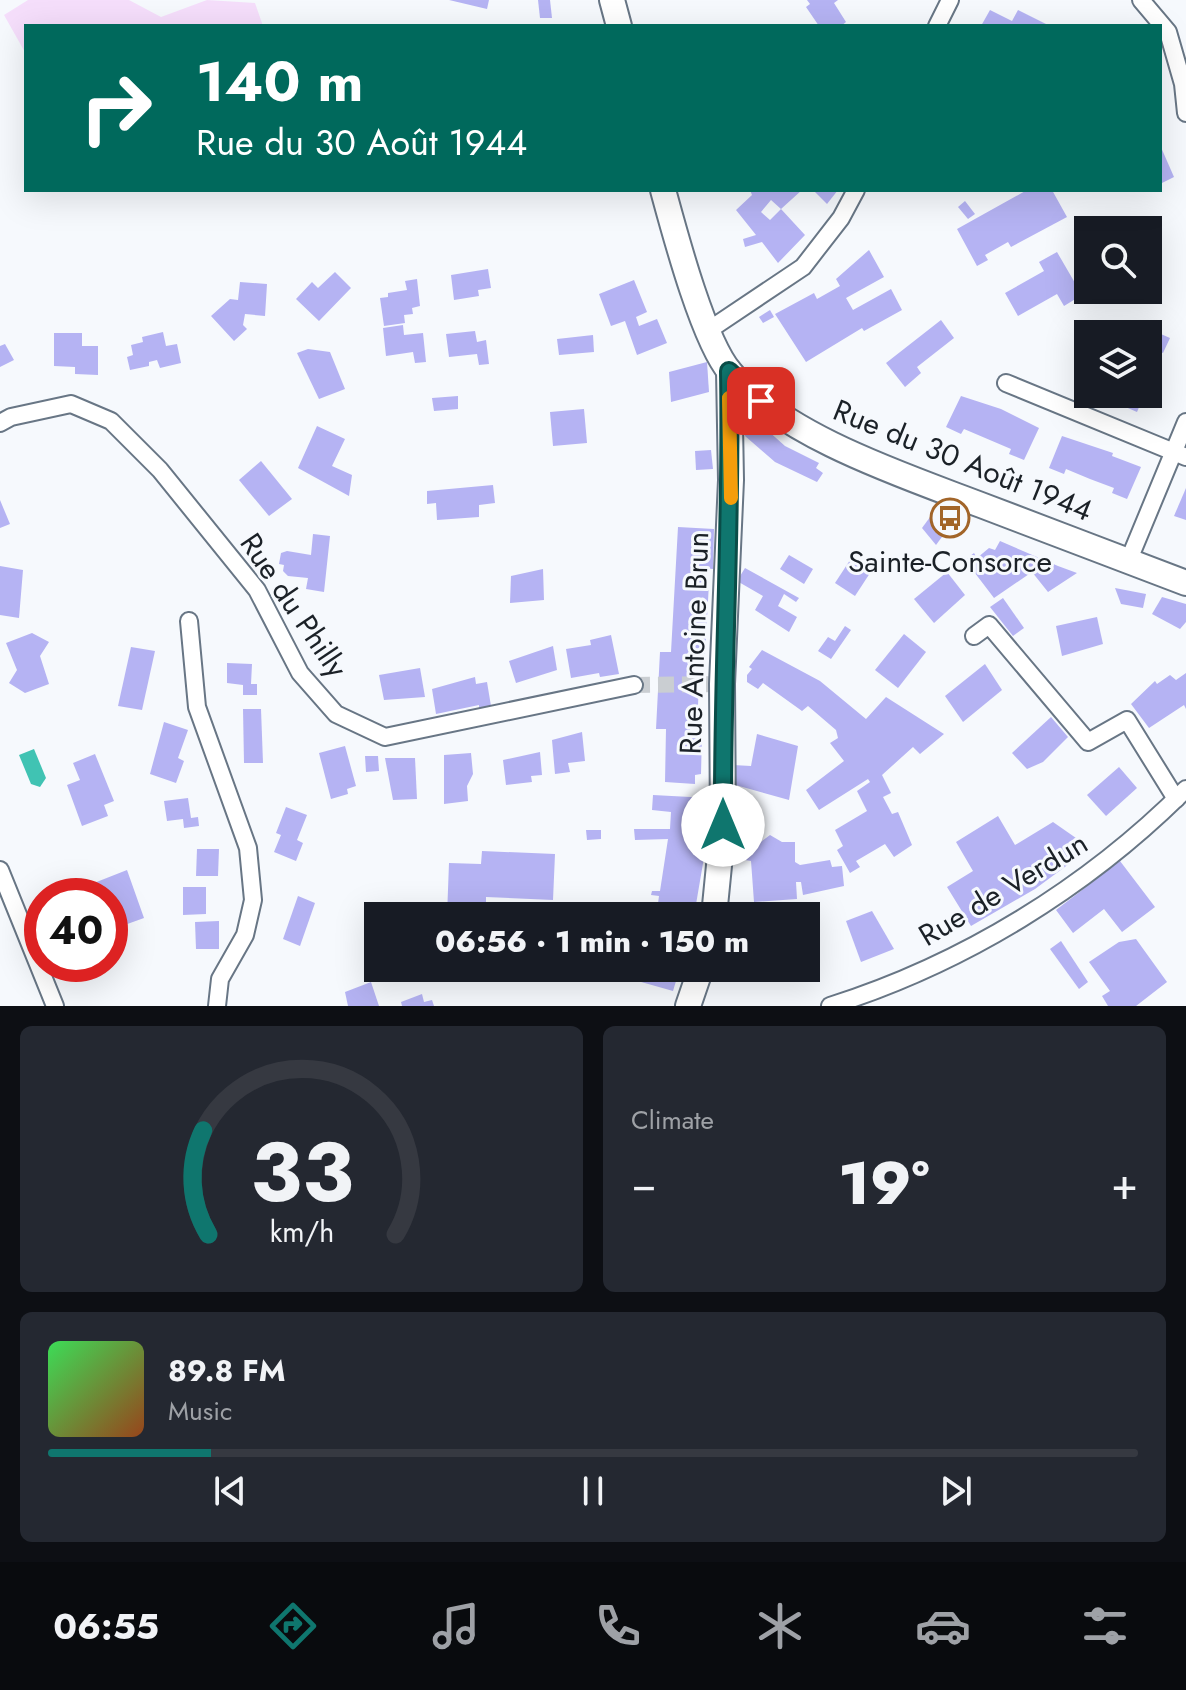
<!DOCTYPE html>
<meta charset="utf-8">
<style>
body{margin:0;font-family:Jost,sans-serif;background:#242831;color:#f1f3f6;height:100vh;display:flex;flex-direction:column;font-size:30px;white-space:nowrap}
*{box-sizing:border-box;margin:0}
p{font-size:26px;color:#9ea1a6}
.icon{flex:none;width:44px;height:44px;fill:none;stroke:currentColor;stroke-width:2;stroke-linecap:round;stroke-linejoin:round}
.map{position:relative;height:1006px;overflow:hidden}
.drawer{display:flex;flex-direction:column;gap:20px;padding:20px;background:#0d0f14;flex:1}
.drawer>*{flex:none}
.banner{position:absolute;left:24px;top:24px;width:1138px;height:168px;border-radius:0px;box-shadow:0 8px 32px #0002;background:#00695c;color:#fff;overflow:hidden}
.tools{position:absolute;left:1074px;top:216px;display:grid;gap:16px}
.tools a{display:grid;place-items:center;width:88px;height:88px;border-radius:0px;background:#171b24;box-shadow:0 8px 32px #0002;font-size:40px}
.speed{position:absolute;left:24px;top:878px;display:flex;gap:16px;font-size:40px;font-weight:700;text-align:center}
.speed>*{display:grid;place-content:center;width:104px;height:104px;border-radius:50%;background:#171b24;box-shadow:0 8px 32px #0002;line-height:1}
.speed .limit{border:12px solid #d22;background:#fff;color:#111}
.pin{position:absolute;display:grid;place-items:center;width:68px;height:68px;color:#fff;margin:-34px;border-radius:16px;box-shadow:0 4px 12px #0006}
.me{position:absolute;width:88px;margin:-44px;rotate:0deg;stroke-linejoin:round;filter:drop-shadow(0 0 6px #0008)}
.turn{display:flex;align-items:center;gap:28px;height:168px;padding:0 40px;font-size:36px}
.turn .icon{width:104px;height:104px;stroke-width:2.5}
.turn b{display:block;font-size:56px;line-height:68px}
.big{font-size:60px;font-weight:800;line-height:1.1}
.drawer .widget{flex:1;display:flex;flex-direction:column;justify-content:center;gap:12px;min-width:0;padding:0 28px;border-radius:12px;background:#242831}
.drawer .dial{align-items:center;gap:0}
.dial svg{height:208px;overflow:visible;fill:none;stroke:#363941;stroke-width:7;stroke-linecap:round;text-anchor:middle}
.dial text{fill:#f1f3f6;stroke:none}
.song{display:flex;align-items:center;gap:24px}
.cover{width:96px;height:96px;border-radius:12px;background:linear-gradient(135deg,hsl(130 70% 55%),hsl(20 70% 35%))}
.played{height:8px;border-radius:4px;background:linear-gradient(90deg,#0f766e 15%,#363941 15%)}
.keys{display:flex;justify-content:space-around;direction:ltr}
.heat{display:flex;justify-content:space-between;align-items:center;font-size:44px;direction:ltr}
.drawer .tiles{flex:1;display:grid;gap:20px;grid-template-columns:1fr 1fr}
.widget:last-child{grid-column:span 2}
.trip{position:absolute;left:364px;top:902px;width:456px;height:80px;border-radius:0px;background:#171b24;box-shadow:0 8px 32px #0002;font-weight:800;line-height:80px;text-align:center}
.menu{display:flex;height:128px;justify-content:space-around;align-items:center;background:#090b0e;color:#9ea1a6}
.menu .icon{width:56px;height:56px}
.menu .selected{color:#0f766e}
.menu b{font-size:36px;color:#f1f3f6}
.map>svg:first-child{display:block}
.green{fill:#f5defb}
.water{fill:#40c3b3}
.building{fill:#b5b3f3}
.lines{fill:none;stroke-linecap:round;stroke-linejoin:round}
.street-tunnel{stroke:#caced2;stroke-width:16;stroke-dasharray:16 8;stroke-linecap:butt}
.street-casing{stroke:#687685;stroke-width:20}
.secondary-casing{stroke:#687685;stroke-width:28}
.street{stroke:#fff;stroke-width:16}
.secondary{stroke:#fff;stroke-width:24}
.route-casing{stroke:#0a4d48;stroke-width:20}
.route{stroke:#0f766e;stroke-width:14}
.slow{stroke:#f59e0b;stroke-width:14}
.labels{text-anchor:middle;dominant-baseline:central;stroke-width:6;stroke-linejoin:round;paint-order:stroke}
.street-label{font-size:30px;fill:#1b2127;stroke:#f6f9fd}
.poi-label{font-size:30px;fill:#1b2127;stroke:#f6f9fd}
</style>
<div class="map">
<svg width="1186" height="1006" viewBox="0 0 1186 1006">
<rect width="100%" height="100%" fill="#f6f9fd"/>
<!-- green -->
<path class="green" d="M28,0h101l32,17 46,-17 48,3 8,23h-237v28l-22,-39z"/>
<!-- water -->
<path class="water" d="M34,749l12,29 -6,9 -9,-3 -12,-29z"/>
<!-- building -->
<g class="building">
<path d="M449,0h40l-2,9z"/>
<path d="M538,0h12l2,18h-12z"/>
<path d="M807,0h31l-4,3 12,19 -5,4h-22l-13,-19 4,-3z"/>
<path d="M990,10l22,11 6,-11 32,16h-69z"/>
<path d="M1160,145l14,32 -14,7z"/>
<path d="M750,190h52l-21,19 -10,-9 -10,12 9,8 11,-11 24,26 -27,28 -16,-21 -17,5 -2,-8 13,-4 -20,-25 16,-15z"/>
<path d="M813,190h25l-11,14z"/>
<path d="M1027,190h25l15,27 -56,30 -3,-5 -23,13 3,5 -11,6 -20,-37z"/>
<path d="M965,201l10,13 -7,5 -10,-12z"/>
<path d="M869,250l15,27 -38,21 7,12 38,-21 11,21 -38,21 -2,-3 -56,34 -31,-48 39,-21 3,6 23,-13 -4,-7z"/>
<path d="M1057,252l25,43 -18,11 -7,-12 -39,22 -13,-23 39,-22 -5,-9z"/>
<path d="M488,269l3,19 -13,2 1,6 -25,4 -3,-25z"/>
<path d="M335,272l16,16 -32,33 -23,-22 16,-17 6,6z"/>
<path d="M417,279l3,27 -8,2 1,6 -9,1 1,8 -21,3 -4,-28 8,-1v-4l19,-3 -2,-9z"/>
<path d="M634,280l13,32 -11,5 3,9 18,-7 10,24 -30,12 -12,-34 -14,5 -12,-32z"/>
<path d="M240,282l27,2 -2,32 -20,-2 -2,11 4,4 -13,12 -23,-25 19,-17 8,1z"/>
<path d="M770,310l4,7 -11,6 -4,-6z"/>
<path d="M941,320l13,18 -37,29 4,6 -16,14 -19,-24z"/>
<path d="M1138,324l32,14 -7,15 -5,-2 -10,22v-39h-15z"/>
<path d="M403,325l1,10 19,-2 3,29 -11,1 -2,-11 -27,4 -3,-28z"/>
<path d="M475,331l2,11 9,-2 3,24 -10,1 -2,-11 -28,3 -3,-23z"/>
<path d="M163,332l3,14 11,-2 4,19 -21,5 -3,-8 -8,2v4l-19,4 -3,-13 6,-2 -2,-10 12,-3 -1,-5z"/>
<path d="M54,333h28v13h16v29l-23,-1v-7l-21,-1z"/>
<path d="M593,335l1,17 -35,3 -2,-16z"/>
<path d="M5,344l9,16 -14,7v-21z"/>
<path d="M308,349l22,3 15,37 -26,10 -22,-46z"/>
<path d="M707,362l2,30 -38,10 -2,-30z"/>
<path d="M1106,394h33l4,4 -6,14 -32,-14z"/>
<path d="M458,396v13l-24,2 -2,-13z"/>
<path d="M961,396l40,13 38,19 -15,32 -15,-6 2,-5 -47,-20 -3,5 -15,-7z"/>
<path d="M584,409l3,34 -34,3 -3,-34z"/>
<path d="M748,420l9,1 28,25 34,17 -3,5 7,5 -6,9 -42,-20 -30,-26z"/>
<path d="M317,426l28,13 -13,27 20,9 -3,21 -51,-28z"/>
<path d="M1062,436l51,17 -1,3 29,11 -14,32 -15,-6 2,-5 -24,-9 -24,-10 -2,5 -15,-6z"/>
<path d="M711,450l2,19 -17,1 -1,-19z"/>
<path d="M261,461l31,38 -23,17 -30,-36z"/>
<path d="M493,485l2,18 -16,2v12l-42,3 -1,-17 -9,1v-13z"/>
<path d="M1186,488v32l-12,-4z"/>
<path d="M0,500l10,24 -10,4z"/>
<path d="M933,513l20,9 -17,23 -14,-17z"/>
<path d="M678,527l36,2 -1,40 -13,-1 -1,12 10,3 -4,71 -11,-1 -1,24h6l-1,29h-7l-1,25 12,1 -1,42 -6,1v9l-30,-2 1,-53h-10l4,-77h11z"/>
<path d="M313,534l17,2 -6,56 -18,-3 2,-11 -20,-2 -5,-5 1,-6 -5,-1 2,-11 6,-2 24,4z"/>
<path d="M1000,541l58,25 19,7 -29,19 -16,-20 -38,26 -29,-38 9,-7 3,5 12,-10 6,2z"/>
<path d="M789,555l24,14 -9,15 -24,-15z"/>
<path d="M852,557l20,13 -17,26 -20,-13z"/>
<path d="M0,566l23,4 -4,48 -19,-3z"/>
<path d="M745,568l54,30 -3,4 -12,-8 -6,12 19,11 -8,15 -34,-22 8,-14 -26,-15z"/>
<path d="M543,569l1,31 -34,3 1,-27z"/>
<path d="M947,572l18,23 -31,28 -20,-24z"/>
<path d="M1115,588l31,6 -3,14 -22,-4z"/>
<path d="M1162,597l24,7v18l-6,7 -28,-15z"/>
<path d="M1003,598l21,30 -11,8 -23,-29z"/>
<path d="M1097,617l6,27 -41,12 -6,-30z"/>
<path d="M845,626l6,4 -20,29 -13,-8 10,-14 7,4z"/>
<path d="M32,633l17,9 -9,14 9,28 -24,9 -16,-10 8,-13 -11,-27z"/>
<path d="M904,634l22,18 -28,36 -23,-18z"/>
<path d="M611,635l8,39 -19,3 -1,-4 -28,5 -5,-29 25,-4 -1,-5z"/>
<path d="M553,646l4,24 -41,13 -7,-22z"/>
<path d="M131,647l24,4 -13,59 -24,-4z"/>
<path d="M762,650l58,31 46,38 20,-22 58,37 -24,20 -7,-7 -31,28 9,18 -8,4 9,17 6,-2 14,33 -18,12 -9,-13 -29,17 4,6 -10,6 -13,-23 6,-4 -8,-16 32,-19 -10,-20 13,-9 -2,-3 -49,31 -13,-20 38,-29 -14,-18 8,-5 -2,-8 -28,-24 -6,5 -39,-28 -5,6 -11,-7v-7l5,-6 -3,-2z"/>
<path d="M227,663l25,1 -1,20h6v11h-14v-10l-16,-2z"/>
<path d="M985,664l17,26 -39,32 -18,-26z"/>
<path d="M420,668l5,29 -41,3 -5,-25z"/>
<path d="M1186,673v36l-2,-4 -35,23 -18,-24 24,-23 2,3 13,-9 6,5z"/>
<path d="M475,677l1,7 11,-2 4,24 -12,2v-3l-43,9 -4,-25z"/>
<path d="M243,709h18l2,54h-19z"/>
<path d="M1051,717l17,20 -25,25 -16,7 -15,-16z"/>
<path d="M164,722l24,8 -10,28 6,3 -8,22 -26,-9z"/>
<path d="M582,732l3,29 -17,2 2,9 -15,2 -3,-34z"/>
<path d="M757,734l41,12 -9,54 -57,-16 1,-19 18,1z"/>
<path d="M345,746l11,40 -9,3 1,5 -17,5 -12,-46z"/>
<path d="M540,752l2,23 -11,1 1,6 -26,3 -3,-25z"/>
<path d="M471,753l2,21 -6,12 1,15 -24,3v-49z"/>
<path d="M95,754l19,47 -10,4 4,11 -26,10 -15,-41 13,-5 -7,-17z"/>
<path d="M365,756h13l1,15 -13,1z"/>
<path d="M385,758h30l2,41 -24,1z"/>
<path d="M1119,767l18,21 -31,28 -19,-21z"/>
<path d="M653,795l56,3 -1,36 -14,82h-47l1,-6 9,1 2,-15 -8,-1 1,-4h8l8,-52 -33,1 -1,-11h36l1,-17 -19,-2z"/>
<path d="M188,798l3,20 7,-1 1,9 -15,2 -1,-9 -16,2 -3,-20z"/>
<path d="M286,807l21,8 -10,25 6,3 -7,18 -22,-9 7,-17 -5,-2z"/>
<path d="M998,816l17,29 38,-23 23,16 1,20 -42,31 -64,37 -24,-39 26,-16 -17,-29z"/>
<path d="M586,830h15v9l-14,1z"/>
<path d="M770,835l12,7h13v20l5,3 30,-5 2,7 10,-1 2,20 -41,9 -2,-13h-5l1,17 -43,3 -3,-41 -6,-1 -1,-14 14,-2z"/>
<path d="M197,849h22l-1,27h-22z"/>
<path d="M482,851l73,3 -2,46 -67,-3v19h-39l2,-53 32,1z"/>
<path d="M1120,861l35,46 -33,25 -18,-23 -31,24 -17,-23z"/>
<path d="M127,870l17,48 -25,9 -9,-31h-11l-5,-13z"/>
<path d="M183,887h23v27l-23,1z"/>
<path d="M298,896l17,7 -15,43 -17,-7z"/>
<path d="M872,911l22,38 -33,13 -15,-41z"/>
<path d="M219,921v28h-23l-1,-27z"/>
<path d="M1136,939l31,43 -31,24h-28l-6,-10 8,-5 -21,-29 30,-20z"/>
<path d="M1061,941l27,41 -9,7 -29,-40z"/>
<path d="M629,968h51l-7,23 -46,-13z"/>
<path d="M371,982l8,24h-31l-3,-14z"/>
<path d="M422,994l2,8 8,-2 2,6h-32l-1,-4z"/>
</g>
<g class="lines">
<!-- street-tunnel -->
<path class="street-tunnel" d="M634,685l88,-1"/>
<defs>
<g id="street">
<path d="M1141,0l27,32 15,52 3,29"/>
<path d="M937,26l13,-26"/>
<path d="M709,330l94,-63 38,-49 15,-28"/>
<path d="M1006,383l180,74"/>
<path d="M0,423l11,-6 60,-13 40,17 49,49 97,120 43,83 36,41 49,23 249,-52"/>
<path d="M1128,562l58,-140"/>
<path d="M189,621l8,86 51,141 5,52 -8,35 -25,44 -3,27"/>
<path d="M974,636l15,-11 99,117 39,-22 49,79"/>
<path d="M0,870l55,136"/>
<path d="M830,1006c133,-42 257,-118 356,-217"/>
</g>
<g id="secondary">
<path d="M612,0l7,26"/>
<path d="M663,190c12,44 40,150 67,182 53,64 175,104 251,133 68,26 137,52 205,78"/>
<path d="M714,916l9,-91 -1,-141 9,-204 -2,-109"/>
<path d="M688,1006l13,-38"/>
</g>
</defs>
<!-- street casing -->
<use href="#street" class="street-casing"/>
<!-- secondary casing -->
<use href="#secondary" class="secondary-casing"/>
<!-- street -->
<use href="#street" class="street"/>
<!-- secondary -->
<use href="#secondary" class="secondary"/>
</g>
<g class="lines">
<defs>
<path id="route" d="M723,825c-1,-152 9,-302 6,-454l32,30"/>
</defs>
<!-- route casing -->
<use href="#route" class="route-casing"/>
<!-- route -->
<use href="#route" class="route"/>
<!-- slow -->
<path class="slow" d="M729,398l2,100"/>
</g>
<!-- icons -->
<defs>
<symbol id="bus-ring" viewBox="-11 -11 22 22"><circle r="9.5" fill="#f6f9fd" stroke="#a26529" stroke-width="1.5"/><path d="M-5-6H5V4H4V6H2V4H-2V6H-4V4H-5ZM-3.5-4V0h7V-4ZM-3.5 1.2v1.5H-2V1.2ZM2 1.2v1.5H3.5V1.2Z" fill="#a26529"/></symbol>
</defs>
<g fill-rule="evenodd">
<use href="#bus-ring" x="928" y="496" width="44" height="44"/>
</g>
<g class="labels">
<!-- street labels -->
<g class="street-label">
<text transform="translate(963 460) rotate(22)">Rue du 30 Août 1944</text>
<text transform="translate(294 605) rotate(56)">Rue du Philly</text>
<text transform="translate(694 643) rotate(-88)">Rue Antoine Brun</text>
<text transform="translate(1003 889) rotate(-31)">Rue de Verdun</text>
</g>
<!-- poi labels -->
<g class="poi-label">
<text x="950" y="561">Sainte-Consorce</text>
</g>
</g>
</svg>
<div class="tools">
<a><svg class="icon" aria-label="search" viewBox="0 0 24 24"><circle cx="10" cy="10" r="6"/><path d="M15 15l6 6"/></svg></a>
<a><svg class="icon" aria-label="layers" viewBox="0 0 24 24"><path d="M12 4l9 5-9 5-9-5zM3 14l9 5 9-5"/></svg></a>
</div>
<div class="speed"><div class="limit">40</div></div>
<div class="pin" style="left:761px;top:401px;background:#d93025"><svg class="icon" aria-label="arrive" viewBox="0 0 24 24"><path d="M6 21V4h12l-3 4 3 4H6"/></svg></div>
<svg class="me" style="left:723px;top:825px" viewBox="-20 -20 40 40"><circle r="19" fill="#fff"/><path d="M0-13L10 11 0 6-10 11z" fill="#0f766e"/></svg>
<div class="trip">06:56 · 1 min · 150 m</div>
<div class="banner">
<div class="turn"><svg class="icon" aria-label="right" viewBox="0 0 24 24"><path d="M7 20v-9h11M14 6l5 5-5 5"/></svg><div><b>140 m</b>Rue du 30 Août 1944</div></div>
</div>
</div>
<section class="drawer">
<div class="tiles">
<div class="widget dial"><svg viewBox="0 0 100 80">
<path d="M14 69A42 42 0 1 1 86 69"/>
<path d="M14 69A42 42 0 0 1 12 29" stroke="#0f766e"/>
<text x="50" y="56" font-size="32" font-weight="700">33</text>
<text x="50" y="72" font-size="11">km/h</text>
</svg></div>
<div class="widget"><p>Climate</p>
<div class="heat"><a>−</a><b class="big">19°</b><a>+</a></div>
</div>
<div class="widget">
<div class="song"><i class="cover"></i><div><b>89.8 FM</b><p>Music</p></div></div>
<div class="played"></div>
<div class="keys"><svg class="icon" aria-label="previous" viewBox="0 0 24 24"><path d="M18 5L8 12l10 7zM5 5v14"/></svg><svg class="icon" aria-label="pause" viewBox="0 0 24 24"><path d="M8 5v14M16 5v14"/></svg><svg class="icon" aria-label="next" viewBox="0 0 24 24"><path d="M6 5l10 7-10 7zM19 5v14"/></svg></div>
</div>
</div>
</section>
<nav class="menu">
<b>06:55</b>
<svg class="icon selected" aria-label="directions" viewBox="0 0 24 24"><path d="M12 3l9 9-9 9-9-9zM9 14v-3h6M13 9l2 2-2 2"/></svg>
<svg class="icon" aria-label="music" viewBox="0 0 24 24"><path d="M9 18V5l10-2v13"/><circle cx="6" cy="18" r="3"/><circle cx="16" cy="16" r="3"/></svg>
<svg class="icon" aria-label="phone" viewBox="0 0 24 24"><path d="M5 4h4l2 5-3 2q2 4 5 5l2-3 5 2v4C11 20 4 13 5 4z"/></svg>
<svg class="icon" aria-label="climate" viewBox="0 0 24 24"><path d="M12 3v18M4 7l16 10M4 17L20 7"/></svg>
<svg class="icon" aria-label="car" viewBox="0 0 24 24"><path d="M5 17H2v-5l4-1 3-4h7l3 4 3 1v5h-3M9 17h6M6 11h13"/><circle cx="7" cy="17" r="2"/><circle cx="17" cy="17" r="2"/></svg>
<svg class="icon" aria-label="filters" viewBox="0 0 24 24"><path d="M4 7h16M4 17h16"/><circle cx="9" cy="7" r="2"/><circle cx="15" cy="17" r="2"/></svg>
</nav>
